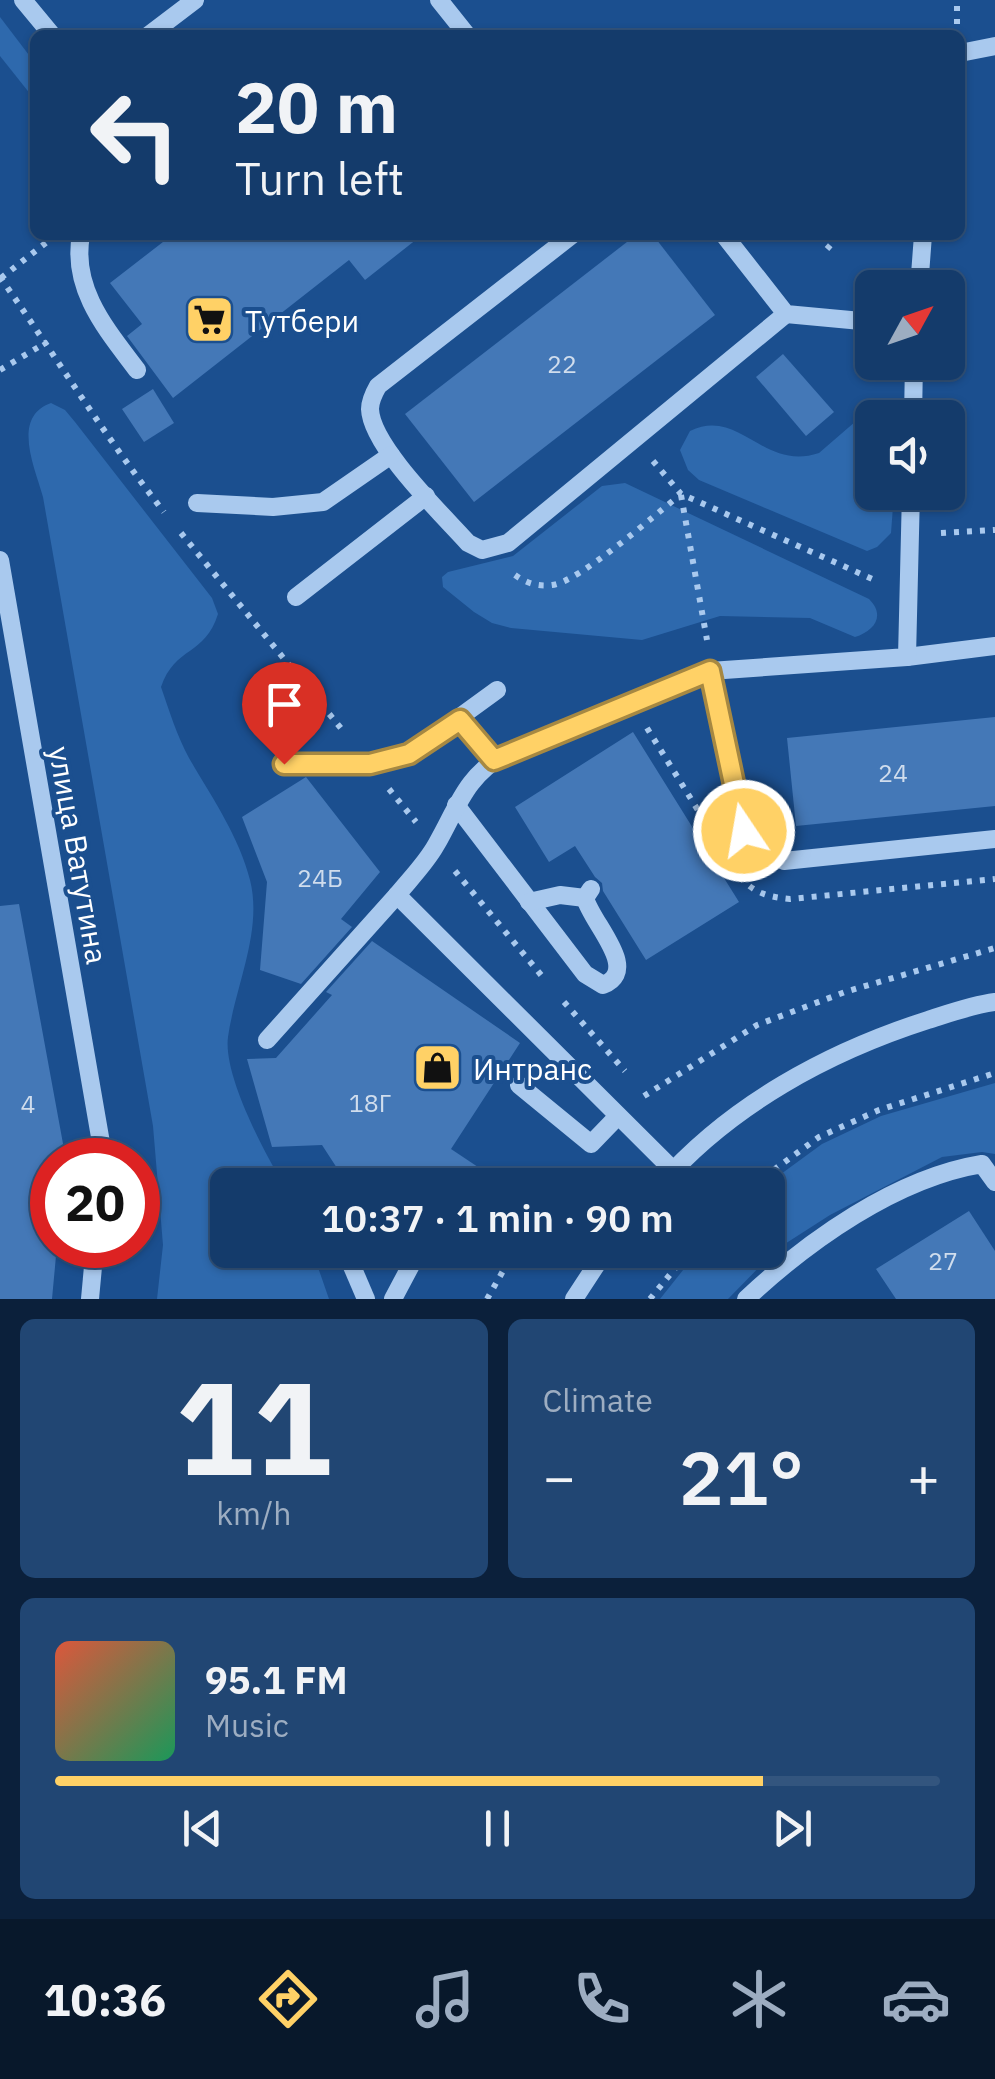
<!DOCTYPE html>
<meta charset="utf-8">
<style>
body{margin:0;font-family:"IBM Plex Sans",sans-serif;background:#214673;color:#f1f3f6;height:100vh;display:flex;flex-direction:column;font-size:38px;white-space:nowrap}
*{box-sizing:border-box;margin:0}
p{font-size:32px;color:#9dadc1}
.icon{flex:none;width:55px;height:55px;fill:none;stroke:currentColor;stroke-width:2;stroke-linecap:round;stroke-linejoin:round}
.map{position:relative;height:1299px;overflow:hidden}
.sheet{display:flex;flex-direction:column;gap:20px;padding:20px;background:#0b203b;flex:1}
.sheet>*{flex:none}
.guide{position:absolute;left:30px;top:30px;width:935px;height:210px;border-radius:15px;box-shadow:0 2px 8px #0004,0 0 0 2px #33557e;background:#143b6b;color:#f1f3f6;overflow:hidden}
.needle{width:65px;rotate:50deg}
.tools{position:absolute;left:855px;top:270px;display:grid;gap:20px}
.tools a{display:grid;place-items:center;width:110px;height:110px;border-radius:15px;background:#143b6b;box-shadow:0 2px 8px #0004,0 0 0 2px #33557e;font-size:50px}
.speed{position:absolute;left:30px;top:1138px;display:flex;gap:20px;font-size:50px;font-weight:700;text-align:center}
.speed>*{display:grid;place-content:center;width:130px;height:130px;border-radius:50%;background:#143b6b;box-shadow:0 2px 8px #0004,0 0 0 2px #33557e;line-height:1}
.speed .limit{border:15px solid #d22;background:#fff;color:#111}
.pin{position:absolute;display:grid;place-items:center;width:85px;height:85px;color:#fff;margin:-102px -42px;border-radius:50% 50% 50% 0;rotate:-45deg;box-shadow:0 0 10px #0007}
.pin .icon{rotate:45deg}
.me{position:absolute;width:110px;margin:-55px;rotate:348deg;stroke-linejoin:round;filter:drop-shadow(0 0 8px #0008)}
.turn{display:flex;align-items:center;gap:35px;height:210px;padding:0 40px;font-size:45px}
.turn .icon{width:130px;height:130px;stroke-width:2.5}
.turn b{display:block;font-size:70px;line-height:85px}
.big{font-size:75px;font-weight:600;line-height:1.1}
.sheet .widget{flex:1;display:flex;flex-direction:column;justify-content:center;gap:15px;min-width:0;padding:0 35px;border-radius:15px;background:#214673}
.sheet .dial{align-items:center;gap:0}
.dial b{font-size:130px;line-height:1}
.song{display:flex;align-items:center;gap:30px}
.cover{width:120px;height:120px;border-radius:15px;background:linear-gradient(135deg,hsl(10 70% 55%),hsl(150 70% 35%))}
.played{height:10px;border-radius:5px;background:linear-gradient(90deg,#ffd166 80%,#33557e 80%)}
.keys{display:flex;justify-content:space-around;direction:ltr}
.heat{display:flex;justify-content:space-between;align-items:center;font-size:55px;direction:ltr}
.sheet .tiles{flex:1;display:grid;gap:20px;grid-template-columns:1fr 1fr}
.widget:last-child{grid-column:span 2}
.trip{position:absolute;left:210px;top:1168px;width:575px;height:100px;border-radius:15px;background:#143b6b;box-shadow:0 2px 8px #0004,0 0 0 2px #33557e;font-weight:600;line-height:100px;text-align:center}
.menu{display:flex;height:160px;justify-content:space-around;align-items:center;background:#08182b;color:#9dadc1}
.menu .icon{width:70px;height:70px}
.menu .selected{color:#ffd166}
.menu b{font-size:45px;color:#f1f3f6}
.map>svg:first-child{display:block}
.green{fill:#2e69ad}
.building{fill:#4478b7}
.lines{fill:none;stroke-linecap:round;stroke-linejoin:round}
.path{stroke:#a9c9ee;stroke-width:6;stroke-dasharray:5 8;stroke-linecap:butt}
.minor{stroke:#a9c9ee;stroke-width:18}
.route-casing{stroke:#a68842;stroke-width:25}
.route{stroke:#ffd166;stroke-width:18}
.labels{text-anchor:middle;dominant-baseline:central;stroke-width:8;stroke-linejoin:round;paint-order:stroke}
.number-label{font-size:25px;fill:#d0dded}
.poi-label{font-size:30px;fill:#fff;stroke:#1b4f8f;text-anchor:start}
.street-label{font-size:30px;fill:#fff;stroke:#1b4f8f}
</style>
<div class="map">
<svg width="995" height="1299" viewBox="0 0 995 1299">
<rect width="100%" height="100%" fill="#1b4f8f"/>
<!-- green -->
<g class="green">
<path d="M0,17l35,46v37l-35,-44z"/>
<path d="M884,400l11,7 3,10 -26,1v74l22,1 -3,40 -14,14 -10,4 -168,-71 -11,-10 -8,-20 10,-19c50,-24 73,41 129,22l59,-51z"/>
<path d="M51,403l14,7 10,12 137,176 6,16c-13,42 -43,32 -57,73 8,23 16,49 28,71 22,38 50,78 61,122 13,51 -15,107 -22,157 -5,38 36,115 56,148h-56v65h84l17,49h-172l6,-54 -10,-119 -110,-629c-8,-29 -32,-80 8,-94z"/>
<path d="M625,483l244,116c17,17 5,32 -14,38l-45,-19 -90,-2 -78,24 -131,-12 -19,-5 -18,-11 -31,-25 -1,-10 6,-5 65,-16 89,-70z"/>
<path d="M995,1083v71l-13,-2 -40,5 -112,58 -53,34 -49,50h-68l39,-49h69l-2,-65 56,-41 59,-28z"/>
</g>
<!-- building -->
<g class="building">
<path d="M172,235h250l-57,45 -16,-20 -176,138 -46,-62 15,-12 -32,-41z"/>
<path d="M636,235h17l62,80 -241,187 -69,-88z"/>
<path d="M783,354l51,58 -28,24 -50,-59z"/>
<path d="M153,389l21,34 -30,19 -22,-33z"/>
<path d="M995,717v89l-199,20 -9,-88z"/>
<path d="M633,732l106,170 -93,58 -43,-69 -1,-8 -7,-6 -20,-31 -26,16 -34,-55z"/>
<path d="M306,777l74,95 -39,47 11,8 -51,57 -41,-14 7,-88 -25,-65z"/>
<path d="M19,904l47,256h-14v85h5l-5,54h-52v-393z"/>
<path d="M372,941l148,102 -69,106 54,36h-157l-26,-40 -50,2 -25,-88 29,-1 56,-63 -6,-3z"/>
<path d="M969,1211l26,40v48h-99l-20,-30z"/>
</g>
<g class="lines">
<!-- path -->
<g class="path">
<path d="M957,24v-24"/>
<path d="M827,249l12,-14"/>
<path d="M0,277c55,78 105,160 164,235"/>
<path d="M1,278l46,-36"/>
<path d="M0,370l47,-28"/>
<path d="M653,461l28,33 196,87"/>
<path d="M681,495l26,145"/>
<path d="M181,533l163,199"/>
<path d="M941,533l54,-3"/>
<path d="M515,575c11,8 23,12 37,10 27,-3 104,-71 129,-91"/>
<path d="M647,728l62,100"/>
<path d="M389,789l27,33"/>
<path d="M455,871l91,110"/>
<path d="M740,877c14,16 28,20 50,22l205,-20"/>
<path d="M564,1002l61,69"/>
<path d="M644,1096l113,-71 88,-33 150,-44"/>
<path d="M560,1185l14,-19"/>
<path d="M753,1185l66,-48 60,-27 116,-37"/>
<path d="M487,1299l28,-49"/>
<path d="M650,1299l40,-49"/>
</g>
<!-- minor -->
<g class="minor">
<path d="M23,0l29,35"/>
<path d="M439,0l28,35"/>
<path d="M149,35l46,-35"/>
<path d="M960,53l35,-7"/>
<path d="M81,235c-10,54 26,95 56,135"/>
<path d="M572,235l-194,151c-4,7 -8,15 -8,23 1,37 73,106 98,134l14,7 26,-7 278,-229"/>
<path d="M724,235l62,79 86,8"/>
<path d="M919,288l4,-53"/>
<path d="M913,418l1,-56"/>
<path d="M197,503l76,4 50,-5 68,-47"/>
<path d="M0,560l104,600"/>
<path d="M296,597l130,-101"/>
<path d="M907,657l88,-11"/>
<path d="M710,671l34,160 17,19 23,11 211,-22"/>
<path d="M460,720l34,40"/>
<path d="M285,764l85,1 39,-11 88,-64"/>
<path d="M456,805l129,169 18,11c38,-15 -11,-61 -18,-87l6,-9"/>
<path d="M529,902l31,-7 25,3"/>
<path d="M267,1040l130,-145"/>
<path d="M519,1085l72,59 27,-28"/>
<path d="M673,1170l-276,-275c13,-16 29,-32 39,-50 22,-38 29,-69 71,-92l203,-82 197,-14 4,-165"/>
<path d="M660,1185c70,-80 168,-133 268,-165 22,-7 44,-15 67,-18"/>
<path d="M345,1250l21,49"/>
<path d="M90,1299l5,-54"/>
<path d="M393,1299l26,-49"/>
<path d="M574,1299l32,-49"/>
<path d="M746,1299c62,-58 150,-121 236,-135l13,18"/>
</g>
</g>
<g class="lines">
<defs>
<path id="route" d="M284,764h86l39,-10 51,-34 34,40 216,-89 34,160"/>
</defs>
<!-- route casing -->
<use href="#route" class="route-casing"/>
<!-- route -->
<use href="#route" class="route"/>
</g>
<!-- icons -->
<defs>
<symbol id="supermarket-square" viewBox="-11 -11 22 22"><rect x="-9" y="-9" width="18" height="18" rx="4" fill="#ffd166" stroke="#1b4f8f"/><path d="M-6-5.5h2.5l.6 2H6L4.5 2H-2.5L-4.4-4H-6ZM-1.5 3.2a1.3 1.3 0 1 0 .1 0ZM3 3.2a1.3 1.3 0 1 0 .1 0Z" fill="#111"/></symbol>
<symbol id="shop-square" viewBox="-11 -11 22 22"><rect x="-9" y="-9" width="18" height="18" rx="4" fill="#ffd166" stroke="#1b4f8f"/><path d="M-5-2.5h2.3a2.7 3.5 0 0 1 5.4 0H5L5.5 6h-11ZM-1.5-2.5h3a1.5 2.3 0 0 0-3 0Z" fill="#111"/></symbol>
</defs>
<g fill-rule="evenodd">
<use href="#supermarket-square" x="182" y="292" width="55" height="55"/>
<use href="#shop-square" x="410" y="1040" width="55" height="55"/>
</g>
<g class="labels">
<!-- number labels -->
<g class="number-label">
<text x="562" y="363">22</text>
<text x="893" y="772">24</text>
<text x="320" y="877">24Б</text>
<text x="370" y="1102">18Г</text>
<text x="28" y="1103">4</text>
<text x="943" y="1260">27</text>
</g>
<!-- poi labels -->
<g class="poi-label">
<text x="245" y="320">Тутбери</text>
<text x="473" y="1068">Интранс</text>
</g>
<!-- street labels -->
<g class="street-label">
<text transform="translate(79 855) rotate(80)">улица Ватутина</text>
</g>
</g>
</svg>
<div class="tools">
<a><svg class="needle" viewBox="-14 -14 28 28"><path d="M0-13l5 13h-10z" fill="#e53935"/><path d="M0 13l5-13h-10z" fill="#9dadc1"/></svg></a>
<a><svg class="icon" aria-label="sound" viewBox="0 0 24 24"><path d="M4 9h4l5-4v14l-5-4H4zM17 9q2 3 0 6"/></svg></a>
</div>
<div class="speed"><div class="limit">20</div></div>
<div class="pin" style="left:284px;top:764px;background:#d93025"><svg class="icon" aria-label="arrive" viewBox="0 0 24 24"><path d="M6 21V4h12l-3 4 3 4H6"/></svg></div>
<svg class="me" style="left:744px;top:831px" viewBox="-20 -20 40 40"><circle r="17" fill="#ffd166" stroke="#fff" stroke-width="3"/><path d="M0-11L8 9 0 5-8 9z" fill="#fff"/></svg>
<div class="trip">10:37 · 1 min · 90 m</div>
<div class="guide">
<div class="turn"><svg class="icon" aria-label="left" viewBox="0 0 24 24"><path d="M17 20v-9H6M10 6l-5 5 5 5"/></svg><div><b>20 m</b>Turn left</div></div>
</div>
</div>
<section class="sheet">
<div class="tiles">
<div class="widget dial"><b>11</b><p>km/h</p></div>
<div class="widget"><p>Climate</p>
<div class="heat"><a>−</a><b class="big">21°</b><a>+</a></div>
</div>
<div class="widget">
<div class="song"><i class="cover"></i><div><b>95.1 FM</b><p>Music</p></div></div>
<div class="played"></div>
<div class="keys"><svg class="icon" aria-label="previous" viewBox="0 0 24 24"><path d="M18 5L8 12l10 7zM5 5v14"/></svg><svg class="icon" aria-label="pause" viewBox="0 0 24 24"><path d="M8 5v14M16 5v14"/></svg><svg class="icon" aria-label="next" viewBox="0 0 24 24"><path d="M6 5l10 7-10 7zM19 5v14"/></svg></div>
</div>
</div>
</section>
<nav class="menu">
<b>10:36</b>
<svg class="icon selected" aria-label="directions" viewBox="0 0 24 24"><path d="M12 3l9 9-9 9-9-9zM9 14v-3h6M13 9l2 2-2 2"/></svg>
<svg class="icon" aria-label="music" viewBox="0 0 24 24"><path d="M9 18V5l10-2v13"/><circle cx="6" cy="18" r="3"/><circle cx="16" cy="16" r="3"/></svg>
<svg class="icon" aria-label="phone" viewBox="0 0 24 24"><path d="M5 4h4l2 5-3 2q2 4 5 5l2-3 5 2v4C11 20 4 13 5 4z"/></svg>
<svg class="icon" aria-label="climate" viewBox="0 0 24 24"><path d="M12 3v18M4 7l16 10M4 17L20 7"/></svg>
<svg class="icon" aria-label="car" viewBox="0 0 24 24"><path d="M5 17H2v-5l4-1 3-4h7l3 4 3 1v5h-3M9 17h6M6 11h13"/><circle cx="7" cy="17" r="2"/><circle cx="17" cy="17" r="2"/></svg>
</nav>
